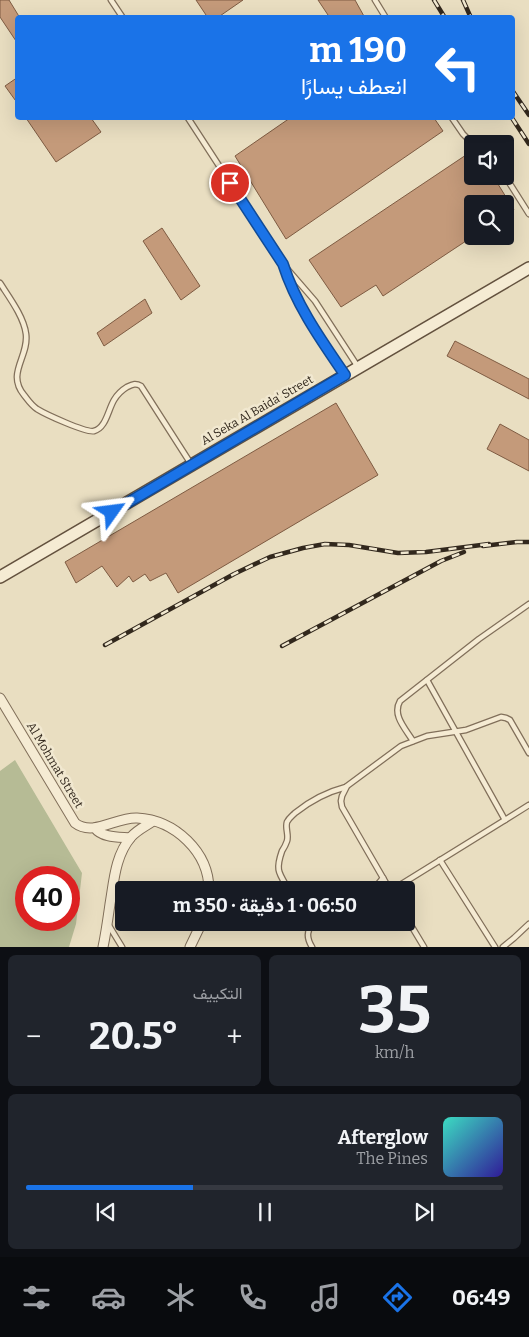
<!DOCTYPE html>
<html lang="ar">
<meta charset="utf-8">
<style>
body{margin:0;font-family:Bitter,Vazirmatn,serif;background:#20242c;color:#f1f3f6;direction:rtl;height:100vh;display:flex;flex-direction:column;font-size:19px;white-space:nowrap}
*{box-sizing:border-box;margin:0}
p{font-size:16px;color:#9ea1a6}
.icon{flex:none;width:28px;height:28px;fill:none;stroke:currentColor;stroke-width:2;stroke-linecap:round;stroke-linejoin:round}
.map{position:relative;height:947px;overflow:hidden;direction:ltr}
.panel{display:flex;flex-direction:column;gap:8px;padding:8px;background:#0d0f14;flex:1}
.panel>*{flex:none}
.guide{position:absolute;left:15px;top:15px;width:500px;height:105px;border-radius:5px;box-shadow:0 5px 20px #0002;direction:rtl;background:#1a73e8;color:#fff;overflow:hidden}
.buttons{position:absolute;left:464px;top:135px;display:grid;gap:10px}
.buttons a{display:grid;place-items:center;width:50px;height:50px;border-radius:5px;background:#171b24;box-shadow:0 5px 20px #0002;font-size:25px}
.speed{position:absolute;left:15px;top:866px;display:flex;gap:10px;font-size:25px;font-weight:700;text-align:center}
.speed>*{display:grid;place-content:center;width:65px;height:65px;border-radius:50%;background:#171b24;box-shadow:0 5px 20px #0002;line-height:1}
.speed .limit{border:8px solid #d22;background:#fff;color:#111}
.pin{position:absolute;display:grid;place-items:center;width:42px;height:42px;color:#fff;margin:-21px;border:2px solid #fff;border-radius:50%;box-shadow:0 1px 5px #0007}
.me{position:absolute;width:55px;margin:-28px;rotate:59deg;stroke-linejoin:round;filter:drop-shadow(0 0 4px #0008)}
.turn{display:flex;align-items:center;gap:18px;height:105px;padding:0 25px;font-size:22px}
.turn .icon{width:65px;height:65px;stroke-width:2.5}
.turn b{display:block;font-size:35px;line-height:42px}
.big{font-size:38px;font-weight:700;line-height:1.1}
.panel .card{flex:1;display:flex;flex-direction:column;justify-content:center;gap:8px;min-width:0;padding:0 18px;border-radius:8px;background:#20242c}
.panel .dial{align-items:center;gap:0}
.dial b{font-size:65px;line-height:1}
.song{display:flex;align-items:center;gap:15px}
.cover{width:60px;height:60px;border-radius:8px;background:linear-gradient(135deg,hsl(170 70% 55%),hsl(250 70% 35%))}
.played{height:5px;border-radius:2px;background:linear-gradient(90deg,#1a73e8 35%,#363941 35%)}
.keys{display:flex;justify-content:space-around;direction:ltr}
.heat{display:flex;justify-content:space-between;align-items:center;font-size:28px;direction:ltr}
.panel .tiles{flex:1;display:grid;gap:8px;grid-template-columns:1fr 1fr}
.card:last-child{grid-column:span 2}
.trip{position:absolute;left:115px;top:881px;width:300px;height:50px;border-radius:5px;background:#171b24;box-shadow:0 5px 20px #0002;font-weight:700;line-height:50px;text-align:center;direction:rtl}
.menu{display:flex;height:80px;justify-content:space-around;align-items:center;background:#090b0e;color:#9ea1a6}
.menu .icon{width:35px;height:35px}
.menu .on{color:#1a73e8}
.menu b{font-size:22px;color:#f1f3f6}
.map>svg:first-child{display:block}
.cemetery{fill:#b6bb95;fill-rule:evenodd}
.building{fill:#c49a7a;stroke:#7e5b42}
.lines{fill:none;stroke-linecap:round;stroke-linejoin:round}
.lane-casing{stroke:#816f5a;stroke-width:7}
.street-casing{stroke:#816f5a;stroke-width:11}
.secondary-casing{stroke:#63513e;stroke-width:14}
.lane{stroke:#f5ebd3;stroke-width:4.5}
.street{stroke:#f5ebd3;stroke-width:9}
.secondary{stroke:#f5ebd3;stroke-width:11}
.rail-casing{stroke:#32281d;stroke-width:4.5}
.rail{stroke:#f1e8d0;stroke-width:2.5;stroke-dasharray:8;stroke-linecap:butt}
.route-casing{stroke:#114b97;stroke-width:12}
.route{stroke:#1a73e8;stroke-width:9}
.labels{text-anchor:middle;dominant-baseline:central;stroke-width:5;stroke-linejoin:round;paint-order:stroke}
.street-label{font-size:12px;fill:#32281d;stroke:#f1e8d0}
</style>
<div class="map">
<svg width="529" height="947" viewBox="0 0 529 947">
<rect width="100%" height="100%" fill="#e9dec1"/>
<!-- cemetery -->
<path class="cemetery" d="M15,760l67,113 -6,51 -7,23h-69v-176zM26,878h43v42h-43z"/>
<!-- building -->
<g class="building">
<path d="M0,0h9l11,18h-2v26l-18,-27z"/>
<path d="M196,0h47l-26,18h-9z"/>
<path d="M318,0h37l10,18h-35z"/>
<path d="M18,77v27l-13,-18z"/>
<path d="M26,118h65l10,14 -45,30z"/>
<path d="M290,118h144l9,13 -157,108 -51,-83z"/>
<path d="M472,151v25h21l21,34 -9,6v-12h-33v33l-89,59 -7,-11 -35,22 -32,-47z"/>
<path d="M162,228l38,58 -19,14 -38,-59z"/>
<path d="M145,299l7,14 -48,33 -7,-13z"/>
<path d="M455,341l74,38v20l-82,-43z"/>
<path d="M336,403l42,72 -200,118 -12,-20 -16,8 -5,-7 -12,8 -4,-6 -12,11 -15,-21 -26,17 -11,-21z"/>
<path d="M500,424l29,16v31l-42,-22z"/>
</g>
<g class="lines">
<defs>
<g id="lane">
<path d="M111,0l12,18"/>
<path d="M375,0l11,18"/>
<path d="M188,118l95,146 32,37 43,66"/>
<path d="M452,118l11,16 10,10"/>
<path d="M505,176l24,38"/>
<path d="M284,266l14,35 46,73"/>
<path d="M0,283c9,14 24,34 26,51 3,23 -20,39 -2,61 4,5 7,10 13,14 8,5 49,24 57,22 12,-3 14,-21 20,-31 3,-5 8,-10 13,-13 6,-3 9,-4 14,-1l50,78"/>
<path d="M427,680l78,140"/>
<path d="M413,741c-8,-13 -21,-26 -13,-40l79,-62 50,-35"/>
<path d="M440,860l55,87"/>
<path d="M289,890c-10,-17 -14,-19 -7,-39 2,-3 4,-7 5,-10 2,-6 -2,-13 0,-19 2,-4 5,-6 8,-9 16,-13 32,-21 51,-26"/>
<path d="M373,890l10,-12"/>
<path d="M390,890l-48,-83 -1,-6 1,-5 5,-10 54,-40 26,-10 39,-6 35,-13 5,1 4,2 19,33"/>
<path d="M392,890l137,-85"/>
<path d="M406,917l18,30"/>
<path d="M108,924l14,23"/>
<path d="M312,947c-6,-10 -6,-18 4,-25"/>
<path d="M503,947l11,-9 15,-14"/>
</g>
<g id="street">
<path d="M0,698l75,125c18,14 41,-6 62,-5 38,2 72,34 72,72"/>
<path d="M95,828c7,10 24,9 35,10"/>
<path d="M103,947c3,-14 5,-29 7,-43 4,-23 5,-48 21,-67 6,-7 15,-11 22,-16"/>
<path d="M190,947l12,-25"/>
</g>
<path id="secondary" d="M0,577l529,-309"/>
</defs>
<!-- lane casing -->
<use href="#lane" class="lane-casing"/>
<!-- street casing -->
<use href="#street" class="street-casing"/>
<!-- secondary casing -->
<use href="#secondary" class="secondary-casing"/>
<!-- lane -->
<use href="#lane" class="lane"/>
<!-- street -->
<use href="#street" class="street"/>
<!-- secondary -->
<use href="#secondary" class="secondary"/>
<defs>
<g id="rail">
<path d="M434,0l11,18"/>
<path d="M463,0l8,18"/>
<path d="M512,90l17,25"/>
<path d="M512,118l17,26"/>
<path d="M483,546l34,-4h12"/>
<path d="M105,645l129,-71 36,-17 33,-9 22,-4 24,1 49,8 28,-1 63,-8"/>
<path d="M282,646l159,-85 23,-9"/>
</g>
</defs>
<!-- rail casing -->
<use href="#rail" class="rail-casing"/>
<!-- rail -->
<use href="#rail" class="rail"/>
</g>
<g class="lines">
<defs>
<path id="route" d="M112,512l233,-137c-24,-35 -49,-70 -62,-111l-53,-81"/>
</defs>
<!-- route casing -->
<use href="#route" class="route-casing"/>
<!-- route -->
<use href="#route" class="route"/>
</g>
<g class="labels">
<!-- street labels -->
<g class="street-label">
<text transform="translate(257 410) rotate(-30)">Al Seka Al Baida' Street</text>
<text transform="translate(55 765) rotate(59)">Al Mohmat Street</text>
</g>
</g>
</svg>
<div class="buttons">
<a><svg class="icon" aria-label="sound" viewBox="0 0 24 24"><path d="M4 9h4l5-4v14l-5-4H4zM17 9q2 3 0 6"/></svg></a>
<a><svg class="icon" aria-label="search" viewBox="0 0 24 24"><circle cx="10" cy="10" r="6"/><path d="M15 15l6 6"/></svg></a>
</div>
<div class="speed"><div class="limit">40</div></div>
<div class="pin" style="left:230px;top:183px;background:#d93025"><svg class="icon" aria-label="arrive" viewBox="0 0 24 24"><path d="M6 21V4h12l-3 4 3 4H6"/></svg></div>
<svg class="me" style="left:112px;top:512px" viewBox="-20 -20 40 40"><path d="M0-17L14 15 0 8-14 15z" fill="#1a73e8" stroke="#fff" stroke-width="4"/></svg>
<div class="trip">06:50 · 1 دقيقة · 350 m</div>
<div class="guide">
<div class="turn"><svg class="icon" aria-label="left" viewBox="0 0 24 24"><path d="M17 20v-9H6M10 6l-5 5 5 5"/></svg><div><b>190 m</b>انعطف يسارًا</div></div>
</div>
</div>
<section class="panel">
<div class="tiles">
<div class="card dial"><b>35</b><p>km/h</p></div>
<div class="card"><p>التكييف</p>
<div class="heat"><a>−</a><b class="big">20.5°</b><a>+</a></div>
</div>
<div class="card">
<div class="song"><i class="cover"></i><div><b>Afterglow</b><p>The Pines</p></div></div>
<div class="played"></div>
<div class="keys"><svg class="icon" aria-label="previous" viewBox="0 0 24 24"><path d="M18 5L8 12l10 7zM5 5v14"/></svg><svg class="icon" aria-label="pause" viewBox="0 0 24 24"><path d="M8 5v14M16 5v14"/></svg><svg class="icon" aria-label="next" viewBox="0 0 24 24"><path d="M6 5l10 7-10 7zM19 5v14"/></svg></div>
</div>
</div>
</section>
<nav class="menu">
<b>06:49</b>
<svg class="icon on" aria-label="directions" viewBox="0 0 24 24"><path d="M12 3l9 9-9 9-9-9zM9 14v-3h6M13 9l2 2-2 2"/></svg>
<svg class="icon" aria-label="music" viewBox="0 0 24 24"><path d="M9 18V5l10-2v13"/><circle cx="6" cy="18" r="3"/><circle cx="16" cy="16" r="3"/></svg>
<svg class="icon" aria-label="phone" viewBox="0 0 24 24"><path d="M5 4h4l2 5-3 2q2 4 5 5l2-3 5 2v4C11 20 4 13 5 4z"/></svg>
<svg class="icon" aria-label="climate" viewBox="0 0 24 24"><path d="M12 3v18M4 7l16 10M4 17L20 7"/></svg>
<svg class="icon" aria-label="car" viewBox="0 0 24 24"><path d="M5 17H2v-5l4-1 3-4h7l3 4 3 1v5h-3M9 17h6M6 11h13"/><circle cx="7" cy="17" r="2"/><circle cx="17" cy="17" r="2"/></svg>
<svg class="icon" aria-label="filters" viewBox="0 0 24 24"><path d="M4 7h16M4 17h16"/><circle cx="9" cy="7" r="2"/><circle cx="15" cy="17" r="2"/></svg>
</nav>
